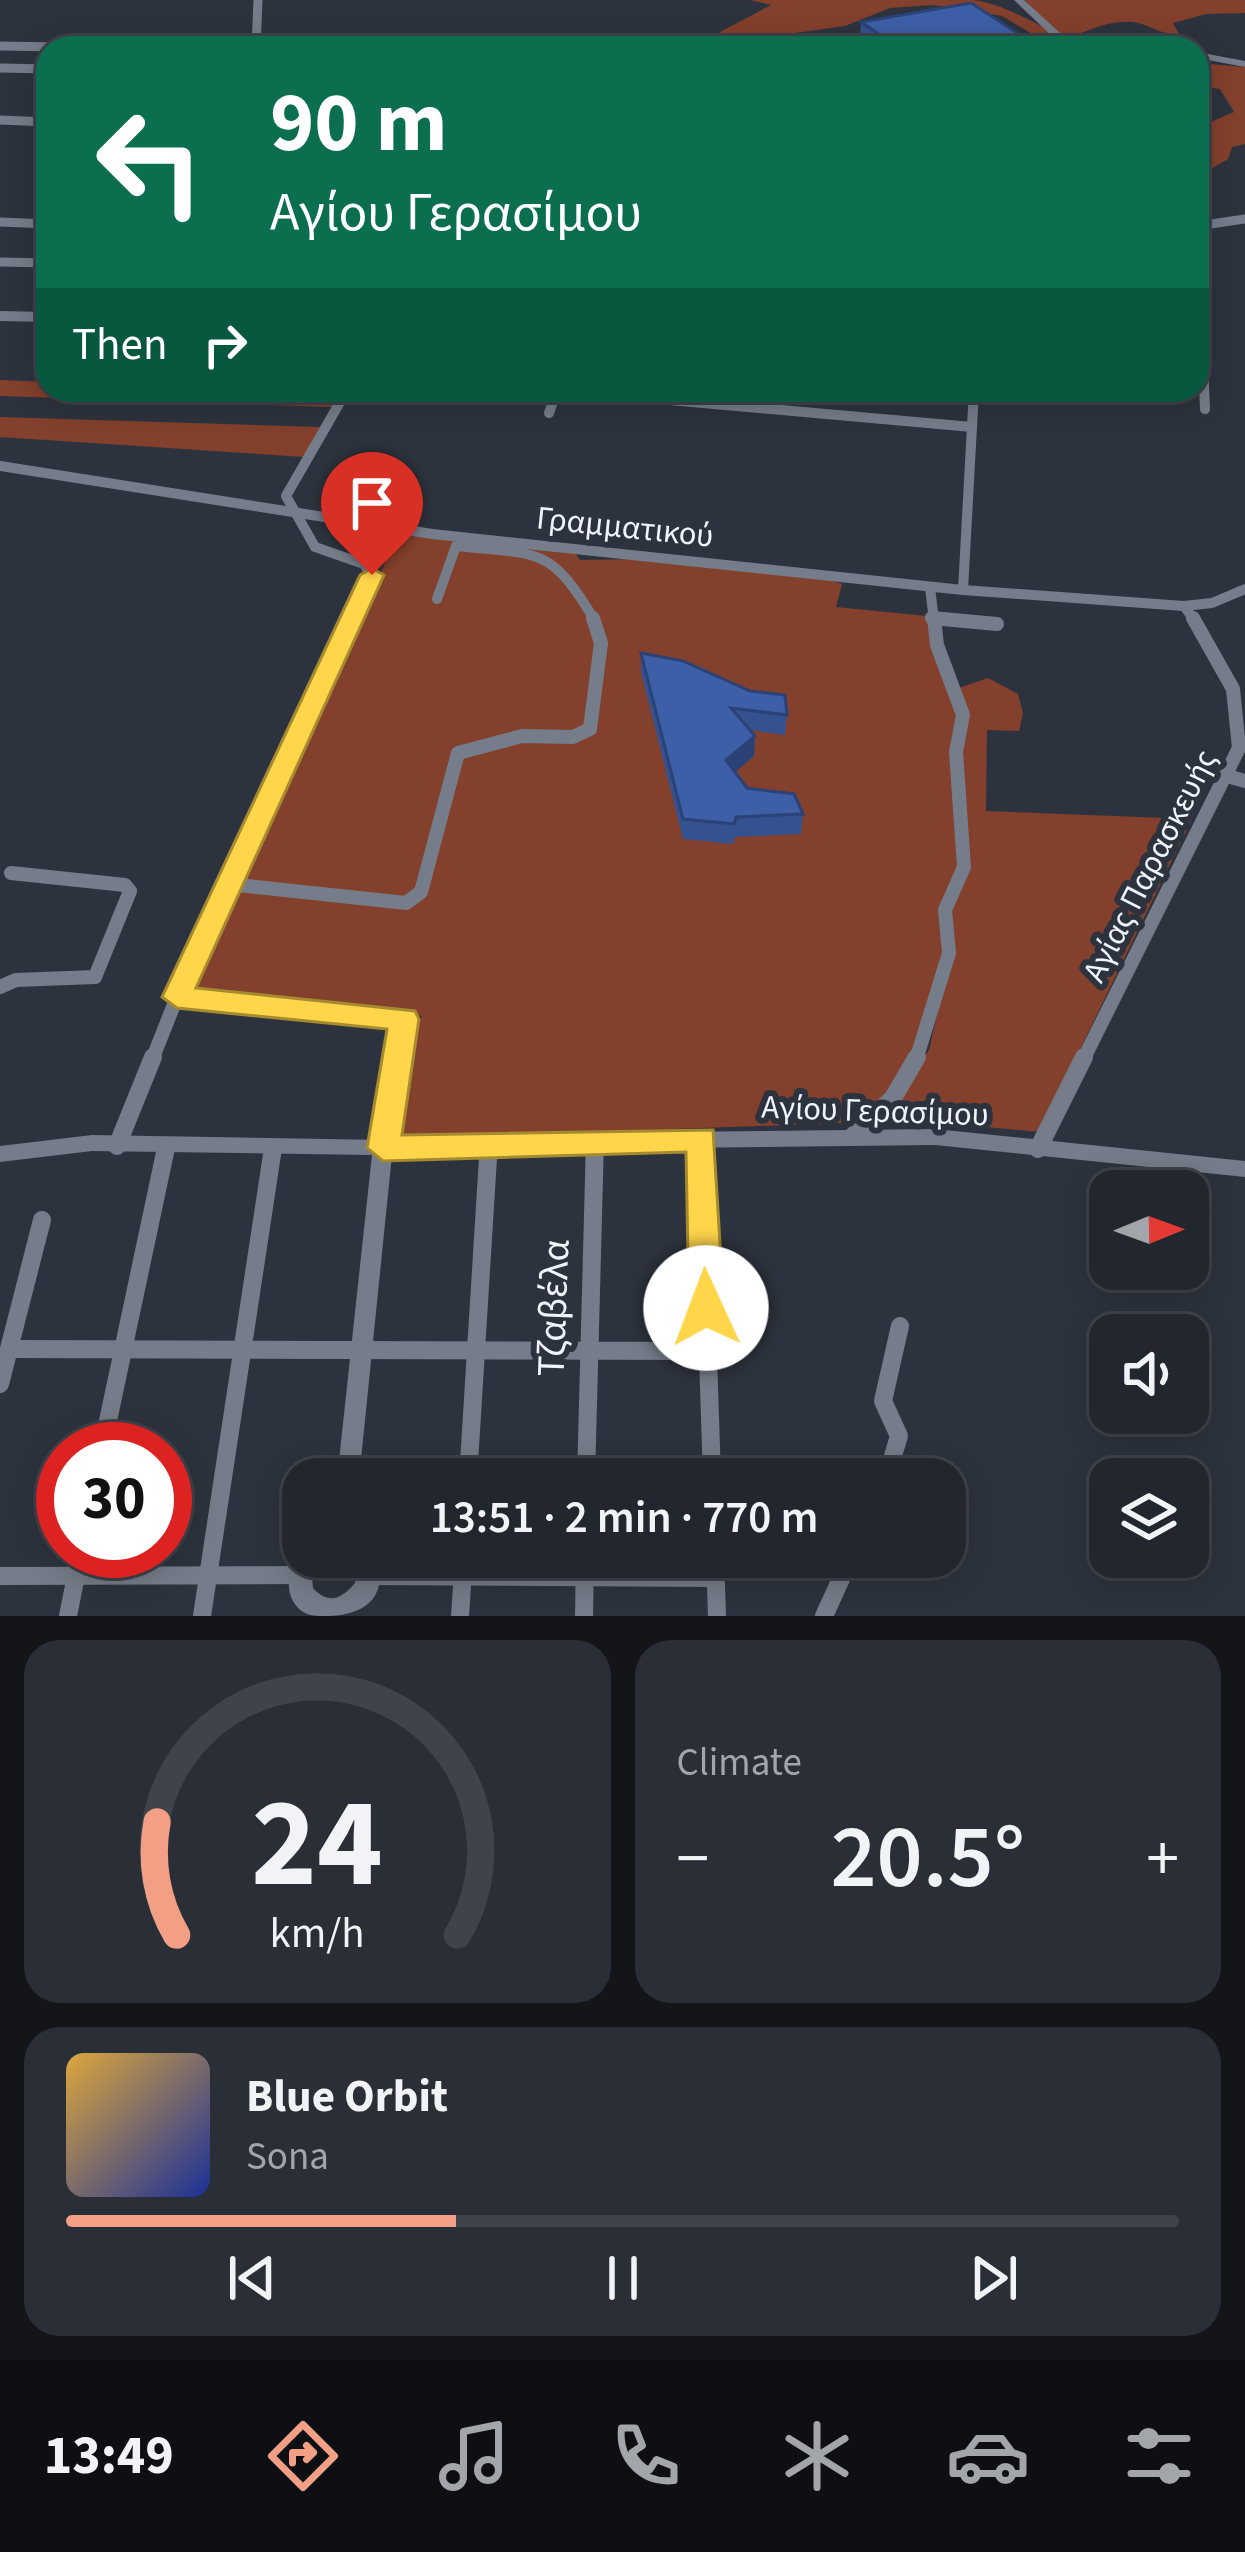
<!DOCTYPE html>
<meta charset="utf-8">
<style>
body{margin:0;font-family:"Source Sans 3",sans-serif;background:#2a2e36;color:#f1f3f6;height:100vh;display:flex;flex-direction:column;font-size:45px;white-space:nowrap}
*{box-sizing:border-box;margin:0}
p{font-size:39px;color:#a2a5aa}
.icon{flex:none;width:66px;height:66px;fill:none;stroke:currentColor;stroke-width:2;stroke-linecap:round;stroke-linejoin:round}
.map{position:relative;height:1616px;overflow:hidden}
.panel{display:flex;flex-direction:column;gap:24px;padding:24px;background:#131519;flex:1}
.panel>*{flex:none}
.top-card{position:absolute;left:36px;top:36px;width:1173px;height:366px;border-radius:36px;box-shadow:0 6px 30px #0003,0 0 0 3px #3f434a;background:#0b6e4f;color:#fff;overflow:hidden}
.needle{width:78px;rotate:89deg}
.buttons{position:absolute;left:1089px;top:1170px;display:grid;gap:24px}
.buttons a{display:grid;place-items:center;width:120px;height:120px;border-radius:24px;background:#22262e;box-shadow:0 6px 30px #0003,0 0 0 3px #3f434a;font-size:60px}
.speed{position:absolute;left:36px;top:1422px;display:flex;gap:24px;font-size:60px;font-weight:700;text-align:center}
.speed>*{display:grid;place-content:center;width:156px;height:156px;border-radius:50%;background:#22262e;box-shadow:0 6px 30px #0003,0 0 0 3px #3f434a;line-height:1}
.speed .limit{border:18px solid #d22;background:#fff;color:#111}
.pin{position:absolute;display:grid;place-items:center;width:102px;height:102px;color:#fff;margin:-123px -51px;border-radius:50% 50% 50% 0;rotate:-45deg;box-shadow:0 0 12px #0007}
.pin .icon{rotate:45deg}
.me{position:absolute;width:132px;margin:-66px;rotate:358deg;stroke-linejoin:round;filter:drop-shadow(0 0 9px #0008)}
.turn{display:flex;align-items:center;gap:42px;height:252px;padding:0 36px;font-size:54px}
.turn .icon{width:156px;height:156px;stroke-width:2.5}
.turn b{display:block;font-size:84px;line-height:102px}
.then{display:flex;align-items:center;height:114px;padding:0 36px;background:#0003;gap:24px;font-size:45px}
.big{font-size:90px;font-weight:600;line-height:1.1}
.panel .card{flex:1;display:flex;flex-direction:column;justify-content:center;gap:18px;min-width:0;padding:0 42px;border-radius:36px;background:#2a2e36}
.panel .dial{align-items:center;gap:0}
.dial svg{height:312px;overflow:visible;fill:none;stroke:#3f434a;stroke-width:7;stroke-linecap:round;text-anchor:middle}
.dial text{fill:#f1f3f6;stroke:none}
.song{display:flex;align-items:center;gap:36px}
.cover{width:144px;height:144px;border-radius:18px;background:linear-gradient(135deg,hsl(40 70% 55%),hsl(230 70% 35%))}
.played{height:12px;border-radius:6px;background:linear-gradient(90deg,#f39f85 35%,#3f434a 35%)}
.keys{display:flex;justify-content:space-around;direction:ltr}
.heat{display:flex;justify-content:space-between;align-items:center;font-size:66px;direction:ltr}
.panel .tiles{flex:1;display:grid;gap:24px;grid-template-columns:1fr 1fr}
.card:last-child{grid-column:span 2}
.trip{position:absolute;left:282px;top:1458px;width:684px;height:120px;border-radius:36px;background:#22262e;box-shadow:0 6px 30px #0003,0 0 0 3px #3f434a;font-weight:600;line-height:120px;text-align:center}
.menu{display:flex;height:192px;justify-content:space-around;align-items:center;background:#0e0f12;color:#a2a5aa}
.menu .icon{width:84px;height:84px}
.menu .on{color:#f39f85}
.menu b{font-size:54px;color:#f1f3f6}
.map>svg:first-child{display:block}
.green{fill:#83402c}
.lines{fill:none;stroke-linecap:round;stroke-linejoin:round}
.minor-far3{stroke:#767d8a;stroke-width:9}
.minor-far2{stroke:#767d8a;stroke-width:10}
.minor-far1{stroke:#767d8a;stroke-width:14}
.minor{stroke:#767d8a;stroke-width:18}
.tertiary{fill:#767d8a;fill-rule:evenodd}
.wall{fill:#345290}
.shaded-wall{fill:#2b4276}
.building{fill:#3d5fa8;stroke:#2b4276;stroke-width:3}
.route{fill:#ffd54a;stroke:#a68a30;stroke-width:3}
.labels{text-anchor:middle;dominant-baseline:central;stroke-width:12;stroke-linejoin:round;paint-order:stroke}
.street-label{font-size:33px;fill:#f0f4fc;stroke:#2d333e}
.near-street-label{font-size:39px;fill:#f0f4fc;stroke:#2d333e}
</style>
<div class="map">
<svg width="1245" height="1616" viewBox="0 0 1245 1616">
<rect width="100%" height="100%" fill="#2d333e"/>
<!-- green -->
<g class="green">
<path d="M750,0c66,0 161,0 223,0 43,6 74,35 117,46l-51,-8 -37,-22 -69,-11 -43,3 -45,18 -50,7 -2,10 7,5h-110l81,-43z"/>
<path d="M1025,0h220v13l-39,1 -33,9 6,11c-18,2 -29,-10 -46,-12 -55,-3 -59,43 -108,-22z"/>
<path d="M1197,63l48,4v77l-13,3 -4,12 -31,18v-49l37,-16 -14,-23 -23,-3z"/>
<path d="M0,380l48,2v8h96l-2,6 67,3 5,-7 120,11 -2,4 -332,-11z"/>
<path d="M0,417l321,10 -17,30 -304,-20z"/>
<path d="M399,532l175,19 6,9 62,-1 179,18 21,7 -6,23 91,9 32,93 1,148 -17,96 -29,95 -32,52 -38,23 -446,16 13,-105 11,-18 -221,-20 -10,-6z"/>
<path d="M988,678l30,16 5,19 -4,18 -32,-1 -1,81 206,8 -152,313 -159,-15 48,-67 23,-100v-40l15,-45 -8,-177z"/>
</g>
<g class="lines">
<!-- minor-far3 -->
<g class="minor-far3">
<path d="M0,46l119,2"/>
<path d="M256,48l2,-48"/>
<path d="M0,68l48,1"/>
<path d="M0,120l48,2"/>
<path d="M0,222l48,2"/>
<path d="M1197,226l48,-7"/>
<path d="M1197,228l2,47"/>
<path d="M0,262l48,1"/>
</g>
<!-- minor-far2 -->
<g class="minor-far2">
<path d="M1199,272l6,137"/>
<path d="M0,316l48,1"/>
<path d="M347,390l-61,106 29,51 49,17 8,14 -20,43"/>
<path d="M557,390l415,37"/>
<path d="M883,390l90,9"/>
<path d="M549,413l8,-23"/>
<path d="M0,466l432,68 531,56 221,16 28,-3 33,-14"/>
<path d="M930,587l4,34"/>
<path d="M963,590l11,-200"/>
<path d="M437,599l19,-53c83,9 94,-1 139,75"/>
<path d="M1184,606l11,15"/>
<path d="M932,618l31,3"/>
</g>
<!-- minor-far1 -->
<g class="minor-far1">
<path d="M932,618l65,6"/>
<path d="M1227,776l18,5"/>
<path d="M228,884l178,19 15,-11 37,-139 64,-17 51,1 17,-8 11,-86 -8,-25"/>
<path d="M0,987l16,-7 79,-3 35,-86 -5,-6 -114,-12"/>
<path d="M177,997l176,-379"/>
<path d="M152,1060l25,-63 227,22 -7,41"/>
<path d="M916,1060l33,-107 -4,-43 19,-43 -8,-115 7,-37 -26,-70 -3,-27"/>
<path d="M1083,1060l156,-312 -6,-59 -40,-71"/>
</g>
<!-- minor -->
<g class="minor">
<path d="M853,1136l40,-38 24,-41"/>
<path d="M701,1139l11,340"/>
<path d="M117,1146l36,-89"/>
<path d="M383,1148l15,-91"/>
<path d="M1038,1149l46,-92"/>
<path d="M9,1349l699,2"/>
<path d="M0,1384l42,-164"/>
<path d="M102,1449l64,-301"/>
<path d="M468,1479l21,-337"/>
<path d="M586,1479l9,-339"/>
<path d="M886,1479l13,-43 -16,-35 17,-75"/>
<path d="M715,1557l2,59"/>
<path d="M0,1576l298,-1"/>
<path d="M370,1576l345,2"/>
<path d="M68,1616l13,-65"/>
<path d="M202,1616l71,-468"/>
<path d="M460,1616l4,-59"/>
<path d="M584,1616l1,-59"/>
<path d="M824,1616l27,-59"/>
</g>
<!-- tertiary -->
<g class="tertiary">
<path d="M1014,0h10l36,33 105,12 5,3h-31l-85,-10z"/>
<path d="M1197,52l48,9v6l-48,-9z"/>
<path d="M935,1129l310,32v16l-310,-32 -446,5 -97,5 -33,324h-22l35,-324 -280,-4 -92,11v-16l92,-11 291,5 106,-6z"/>
<path d="M303,1548v9h17l-8,18 1,13c15,17 29,11 42,-5l1,-16 -4,-10h24c14,41 -13,59 -50,59 -7,0 -13,0 -19,-2 -27,-13 -20,-49 -4,-66z"/>
</g>
</g>
<!-- wall -->
<g class="wall">
<path d="M861,22l163,26h-149l-15,-11z"/>
<path d="M641,653l146,62 -2,20 -35,-5 5,6 -1,20 -19,16 12,16 56,26 -2,20 -66,3 -2,7 -50,-5 -42,-167z"/>
</g>
<!-- shaded-wall -->
<g class="shaded-wall">
<path d="M1025,38l-1,10h-47z"/>
<path d="M755,736l-1,20 -28,24v-20z"/>
</g>
<!-- building -->
<g class="building">
<path d="M971,3l54,35 -48,10h-78l-38,-26z"/>
<path d="M641,653l42,8 67,30 35,4 2,20 -56,-7 24,28 -29,24 21,28 47,6 9,20 -67,3 -2,7 -51,-5z"/>
</g>
<!-- route -->
<path class="route" d="M372,568l12,7 -188,413 219,23 4,8 -17,116 311,-5 11,178 -6,11 -12,4 -12,-4 -5,-11 -3,-156 -303,9 -16,-13 20,-119 -210,-21 -15,-11 198,-422z"/>
<g class="labels">
<!-- street labels -->
<g class="street-label">
<text transform="translate(625 527) rotate(6)">Γραμματικού</text>
<text transform="translate(1150 866) rotate(-63)">Αγίας Παρασκευής</text>
<text transform="translate(875 1111) rotate(2)">Αγίου Γερασίμου</text>
</g>
<!-- near-street labels -->
<g class="near-street-label">
<text transform="translate(554 1308) rotate(-88)">Τζαβέλα</text>
</g>
</g>
</svg>
<div class="buttons">
<a><svg class="needle" viewBox="-14 -14 28 28"><path d="M0-13l5 13h-10z" fill="#e53935"/><path d="M0 13l5-13h-10z" fill="#a2a5aa"/></svg></a>
<a><svg class="icon" aria-label="sound" viewBox="0 0 24 24"><path d="M4 9h4l5-4v14l-5-4H4zM17 9q2 3 0 6"/></svg></a>
<a><svg class="icon" aria-label="layers" viewBox="0 0 24 24"><path d="M12 4l9 5-9 5-9-5zM3 14l9 5 9-5"/></svg></a>
</div>
<div class="speed"><div class="limit">30</div></div>
<div class="pin" style="left:372px;top:575px;background:#d93025"><svg class="icon" aria-label="arrive" viewBox="0 0 24 24"><path d="M6 21V4h12l-3 4 3 4H6"/></svg></div>
<svg class="me" style="left:706px;top:1308px" viewBox="-20 -20 40 40"><circle r="19" fill="#fff"/><path d="M0-13L10 11 0 6-10 11z" fill="#ffd54a"/></svg>
<div class="trip">13:51 · 2 min · 770 m</div>
<div class="top-card">
<div class="turn"><svg class="icon" aria-label="left" viewBox="0 0 24 24"><path d="M17 20v-9H6M10 6l-5 5 5 5"/></svg><div><b>90 m</b>Αγίου Γερασίμου</div></div>
<div class="then">Then<svg class="icon" aria-label="right" viewBox="0 0 24 24"><path d="M7 20v-9h11M14 6l5 5-5 5"/></svg></div>
</div>
</div>
<section class="panel">
<div class="tiles">
<div class="card dial"><svg viewBox="0 0 100 80">
<path d="M14 69A42 42 0 1 1 86 69"/>
<path d="M14 69A42 42 0 0 1 9 40" stroke="#f39f85"/>
<text x="50" y="56" font-size="32" font-weight="700">24</text>
<text x="50" y="72" font-size="11">km/h</text>
</svg></div>
<div class="card"><p>Climate</p>
<div class="heat"><a>−</a><b class="big">20.5°</b><a>+</a></div>
</div>
<div class="card">
<div class="song"><i class="cover"></i><div><b>Blue Orbit</b><p>Sona</p></div></div>
<div class="played"></div>
<div class="keys"><svg class="icon" aria-label="previous" viewBox="0 0 24 24"><path d="M18 5L8 12l10 7zM5 5v14"/></svg><svg class="icon" aria-label="pause" viewBox="0 0 24 24"><path d="M8 5v14M16 5v14"/></svg><svg class="icon" aria-label="next" viewBox="0 0 24 24"><path d="M6 5l10 7-10 7zM19 5v14"/></svg></div>
</div>
</div>
</section>
<nav class="menu">
<b>13:49</b>
<svg class="icon on" aria-label="directions" viewBox="0 0 24 24"><path d="M12 3l9 9-9 9-9-9zM9 14v-3h6M13 9l2 2-2 2"/></svg>
<svg class="icon" aria-label="music" viewBox="0 0 24 24"><path d="M9 18V5l10-2v13"/><circle cx="6" cy="18" r="3"/><circle cx="16" cy="16" r="3"/></svg>
<svg class="icon" aria-label="phone" viewBox="0 0 24 24"><path d="M5 4h4l2 5-3 2q2 4 5 5l2-3 5 2v4C11 20 4 13 5 4z"/></svg>
<svg class="icon" aria-label="climate" viewBox="0 0 24 24"><path d="M12 3v18M4 7l16 10M4 17L20 7"/></svg>
<svg class="icon" aria-label="car" viewBox="0 0 24 24"><path d="M5 17H2v-5l4-1 3-4h7l3 4 3 1v5h-3M9 17h6M6 11h13"/><circle cx="7" cy="17" r="2"/><circle cx="17" cy="17" r="2"/></svg>
<svg class="icon" aria-label="filters" viewBox="0 0 24 24"><path d="M4 7h16M4 17h16"/><circle cx="9" cy="7" r="2"/><circle cx="15" cy="17" r="2"/></svg>
</nav>
